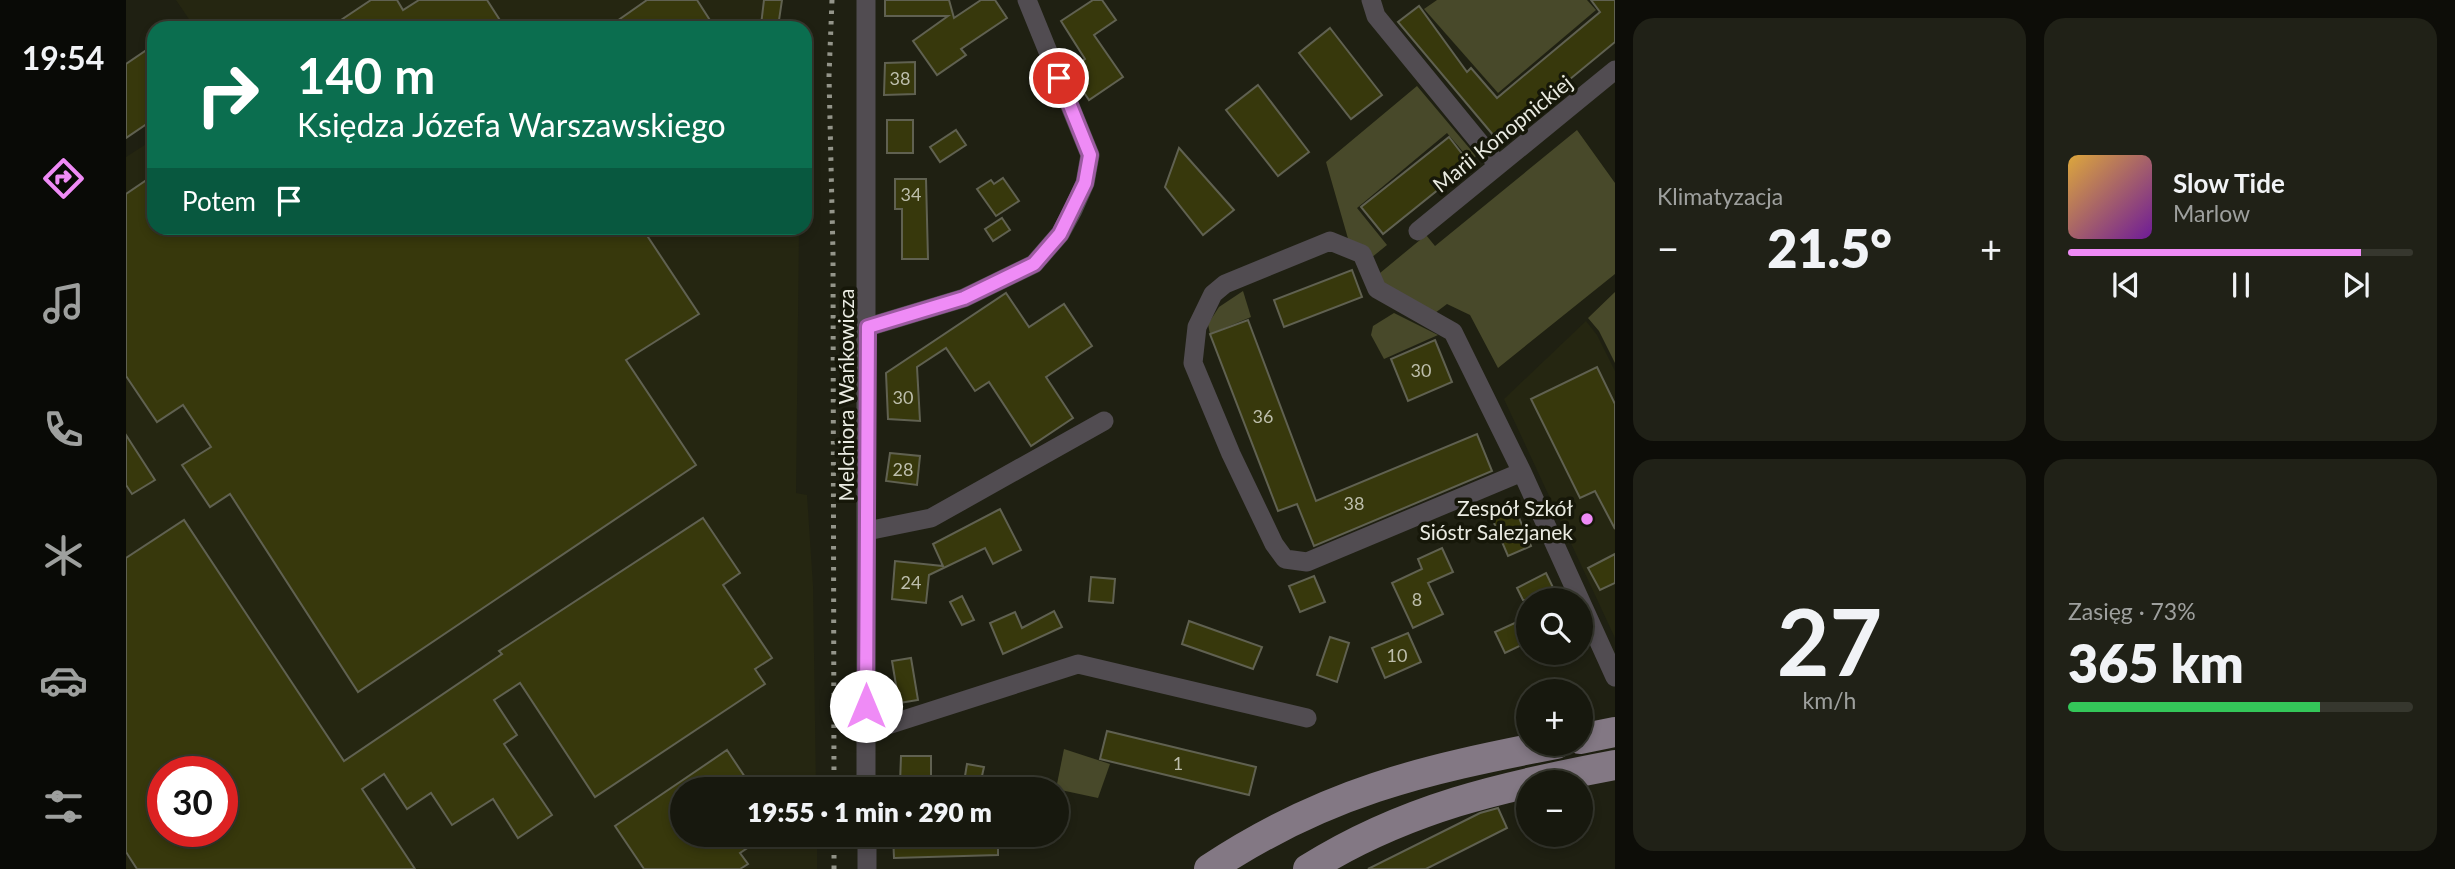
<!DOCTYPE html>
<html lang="pl">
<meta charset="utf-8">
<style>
body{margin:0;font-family:Lato,sans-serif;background:#202117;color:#f1f3f6;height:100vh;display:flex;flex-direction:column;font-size:26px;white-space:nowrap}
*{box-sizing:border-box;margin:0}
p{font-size:23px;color:#9ea09e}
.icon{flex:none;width:38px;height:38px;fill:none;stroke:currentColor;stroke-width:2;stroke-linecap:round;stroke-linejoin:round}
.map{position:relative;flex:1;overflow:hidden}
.side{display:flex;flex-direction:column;gap:18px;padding:18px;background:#0d0d08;width:840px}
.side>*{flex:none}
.guide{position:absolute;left:21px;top:21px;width:665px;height:214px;border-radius:21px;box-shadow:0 4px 10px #0003,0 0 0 2px #36372e;background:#0b6e4f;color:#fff;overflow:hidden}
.buttons{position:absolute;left:1390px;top:588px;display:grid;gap:14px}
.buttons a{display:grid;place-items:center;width:77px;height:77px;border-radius:50%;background:#17180e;box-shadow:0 4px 10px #0003,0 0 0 2px #36372e;font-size:35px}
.speed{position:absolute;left:21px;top:756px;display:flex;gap:14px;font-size:35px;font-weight:700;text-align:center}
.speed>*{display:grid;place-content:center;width:91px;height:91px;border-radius:50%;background:#17180e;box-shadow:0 4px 10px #0003,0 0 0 2px #36372e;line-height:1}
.speed .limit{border:10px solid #d22;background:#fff;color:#111}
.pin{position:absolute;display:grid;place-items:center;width:60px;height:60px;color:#fff;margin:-30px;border:4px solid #fff;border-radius:50%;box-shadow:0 2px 7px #0007}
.me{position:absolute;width:77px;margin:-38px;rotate:0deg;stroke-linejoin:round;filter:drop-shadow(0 0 5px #0008)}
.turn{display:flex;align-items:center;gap:24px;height:147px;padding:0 35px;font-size:32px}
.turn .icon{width:91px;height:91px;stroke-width:2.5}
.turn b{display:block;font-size:49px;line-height:60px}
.then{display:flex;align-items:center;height:66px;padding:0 35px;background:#0003;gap:14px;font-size:26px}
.big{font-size:52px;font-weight:800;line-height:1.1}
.side .card{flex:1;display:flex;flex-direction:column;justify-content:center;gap:10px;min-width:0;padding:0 24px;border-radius:21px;background:#202117}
.side .dial{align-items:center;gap:0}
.dial b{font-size:91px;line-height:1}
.song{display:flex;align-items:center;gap:21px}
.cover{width:84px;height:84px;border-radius:10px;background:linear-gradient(135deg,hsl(40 70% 55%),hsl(280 70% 35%))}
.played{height:7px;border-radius:4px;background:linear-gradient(90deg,#ef8bf6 85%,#36372e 85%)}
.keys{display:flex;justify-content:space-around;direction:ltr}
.heat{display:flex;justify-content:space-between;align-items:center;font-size:38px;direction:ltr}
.charge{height:10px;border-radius:5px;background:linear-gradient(90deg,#34c759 73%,#36372e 0)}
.side .tiles{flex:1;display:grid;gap:18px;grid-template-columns:repeat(2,1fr)}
.trip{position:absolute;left:544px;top:777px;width:399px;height:70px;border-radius:35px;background:#17180e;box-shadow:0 4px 10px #0003,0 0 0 2px #36372e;font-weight:800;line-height:70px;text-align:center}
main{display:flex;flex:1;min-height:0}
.menu{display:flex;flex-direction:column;width:126px;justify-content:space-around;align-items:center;background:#090a06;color:#9ea09e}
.menu .icon{width:49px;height:49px}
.menu .selected{color:#ef8bf6}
.menu b{font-size:32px;color:#f1f3f6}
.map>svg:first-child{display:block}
.built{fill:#252611;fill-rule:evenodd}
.green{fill:#48492a}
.building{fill:#37380c;stroke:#606151;stroke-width:2;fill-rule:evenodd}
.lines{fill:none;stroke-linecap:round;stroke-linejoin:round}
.minor{stroke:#514c51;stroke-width:19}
.primary{stroke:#837884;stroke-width:30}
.rail{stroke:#94958a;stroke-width:5;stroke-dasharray:3.5 7;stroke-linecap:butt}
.route-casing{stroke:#9b5aa0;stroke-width:18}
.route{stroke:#ef8bf6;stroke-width:12}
.poi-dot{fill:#ef8bf6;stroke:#161709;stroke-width:2.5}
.labels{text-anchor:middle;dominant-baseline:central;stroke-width:7;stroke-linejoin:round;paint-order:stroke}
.number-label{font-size:18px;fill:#bdbeac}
.street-label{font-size:21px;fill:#eaebe2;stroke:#161709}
.poi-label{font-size:21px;fill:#eaebe2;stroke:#161709;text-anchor:end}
</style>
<main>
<nav class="menu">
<b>19:54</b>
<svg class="icon selected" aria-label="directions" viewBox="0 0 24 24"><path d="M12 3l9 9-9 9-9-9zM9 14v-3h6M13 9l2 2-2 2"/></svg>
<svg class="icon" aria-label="music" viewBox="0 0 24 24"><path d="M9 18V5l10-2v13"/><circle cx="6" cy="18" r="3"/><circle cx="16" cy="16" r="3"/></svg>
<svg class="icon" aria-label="phone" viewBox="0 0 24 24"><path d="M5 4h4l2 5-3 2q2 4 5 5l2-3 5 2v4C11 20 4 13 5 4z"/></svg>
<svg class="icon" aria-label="climate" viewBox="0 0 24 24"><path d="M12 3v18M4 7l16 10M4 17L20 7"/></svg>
<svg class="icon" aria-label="car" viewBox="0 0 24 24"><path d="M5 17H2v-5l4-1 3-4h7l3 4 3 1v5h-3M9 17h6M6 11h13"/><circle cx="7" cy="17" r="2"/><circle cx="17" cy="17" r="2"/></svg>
<svg class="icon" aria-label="filters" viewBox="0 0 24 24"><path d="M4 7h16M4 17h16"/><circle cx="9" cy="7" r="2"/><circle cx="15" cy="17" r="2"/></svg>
</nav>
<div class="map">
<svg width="1489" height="869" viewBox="0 0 1489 869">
<rect width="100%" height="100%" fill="#1f2012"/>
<!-- built -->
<g class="built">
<path d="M50,0h606l-3,28h-584z"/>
<path d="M28,139v89h645l-3,265 11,2 6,91 3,203h-134v46h135v34h-691v-712zM37,772h59v59h-59z"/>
<path d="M1460,321l11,14 18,36v267l-111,-239z"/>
</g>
<!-- green -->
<g class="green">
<path d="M1311,0h150l9,10 -98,83 -74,-84z"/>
<path d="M1291,86l59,70 -5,5 -24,-28 -90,75 30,37 -16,13 -22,-16 -23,-80z"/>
<path d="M1451,130l38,53v91l-117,94 -28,-53 -23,-11 -12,9 -52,-30 -3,-10 46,-38 9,11z"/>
<path d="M1117,291l8,26 -41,17 -2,-10 11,-17z"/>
<path d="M1489,292v71l-16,-32 -11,-13z"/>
<path d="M1268,313l44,22 -54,24 -13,-24 2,-9z"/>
<path d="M938,749l46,15 -12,34 -42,-9z"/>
</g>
<!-- building -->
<g class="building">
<path d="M245,0h26l6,10 16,-10h68l18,28h-176z"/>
<path d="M521,0h50l18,28h-108z"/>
<path d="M638,0h18l-4,27 -17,-2z"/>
<path d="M759,0h64l5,18 27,-18h14l12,18 -46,31 5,6 -29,20 -24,-34 35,-25h-63z"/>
<path d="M967,0h9l14,20 -22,15 29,42 -34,23 -20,-30 16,-11 -24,-38z"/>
<path d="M1465,0h24v42l-97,80 -2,-3 -22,17 -96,-114 21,-16 48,66 4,-4 26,30 103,-86z"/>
<path d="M1204,28l52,67 -31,24 -52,-66z"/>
<path d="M28,45v74l-28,19v-74z"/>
<path d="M789,62v32l-31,1 1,-32z"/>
<path d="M1132,85l51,67 -31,24 -52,-66z"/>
<rect x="761" y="120" width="26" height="33"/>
<path d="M830,130l10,15 -26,17 -10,-15z"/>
<path d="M1323,137l21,27 -87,70 -22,-27z"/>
<path d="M1053,148l55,62 -31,25 -38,-48z"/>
<path d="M28,175v53h488l57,86 -73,46 70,105 -338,227 -128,-198 -20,13 -28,-42 29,-18 -28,-42 -26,17 -31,-46v-182z"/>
<path d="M877,178l16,23 -23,15 -19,-27 14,-9 3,4z"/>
<path d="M769,179h31l2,80h-26v-50h-7z"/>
<path d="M876,218l8,12 -17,11 -8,-12z"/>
<path d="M1226,270l10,27 -78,30 -10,-27z"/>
<path d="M880,293l23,34 35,-23 28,42 -46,31 27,41 -42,28 -42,-64 -14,9 -29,-43 -29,19 3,54 -32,-2 -2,-46z"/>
<path d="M1122,320l68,181 161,-67 15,37 -178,75 -17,-42 -19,7 -68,-177z"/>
<path d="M1309,340l17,42 -44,19 -17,-42z"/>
<path d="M1471,367l18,37v125l-20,-38 -15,7 -49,-99z"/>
<path d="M0,435l29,45 -23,14 -6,-9z"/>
<path d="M764,453l30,3 -3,29 -31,-4z"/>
<path d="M1388,506l17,40 -23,10 -17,-40z"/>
<path d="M874,509l21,41 -28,14 -8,-16 -56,27 -3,28 -34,-4 3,-38 48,5 -10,-22z"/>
<path d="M577,518l37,55 -17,12 49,73 -17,11 10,15 -170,113 -75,-114 -26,17 23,35 -13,9 48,71 -34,23 -25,-39 -41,26 -21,-32 -24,16 -23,-35 -22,15 53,80h-278l-11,-17v-294l58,-38 160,241 158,-107 -3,-3zM37,772h59v59h-59z"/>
<path d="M1316,548l11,24 -25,11 15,31 -30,14 -21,-45 30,-14 -4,-10z"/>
<path d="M1489,554v29l-15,7 -12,-22z"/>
<path d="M1420,573l13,27h-36l-6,-12z"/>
<path d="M1188,576l11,26 -25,10 -11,-26z"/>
<path d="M965,577l24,2 -2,24 -24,-2z"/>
<path d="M836,596l12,24 -12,5 -12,-23z"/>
<path d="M928,611l8,16 -59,27 -13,-31 25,-11 7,16z"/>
<path d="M1402,617v25l-23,11 -10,-21z"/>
<path d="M1063,621l73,26 -9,22 -71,-25z"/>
<path d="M1282,633l13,29 -36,16 -13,-30z"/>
<path d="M1204,637l19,6 -12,39 -20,-7z"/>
<path d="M785,658l7,42 -19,3 -7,-42z"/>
<path d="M981,731l149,36 -7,28 -149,-36z"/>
<path d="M601,750l26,39h-71v46h85l-27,18 8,11 -8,5h-96l-29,-43z"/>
<path d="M775,756h30v27l-31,1z"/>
<path d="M841,764l17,3 -5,22 -16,-1z"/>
<path d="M1372,808l9,20 -81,41h-58l112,-56z"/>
<path d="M767,835h105v20l-104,3z"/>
</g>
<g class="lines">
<!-- minor -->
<g class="minor">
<path d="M740,0v789"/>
<path d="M1245,0l5,16 122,149"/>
<path d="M1292,231l197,-161"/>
<path d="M742,327l96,-29 70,-34 26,-30 13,-24 12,-27 5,-28 -63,-155"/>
<path d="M1396,472l-215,90 -22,-3 -11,-15 -43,-90 -38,-91 4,-36 16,-33 12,-10 105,-43 32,13 15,35 76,43 69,140 93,205"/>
<path d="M741,531l64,-13 173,-97"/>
<path d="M740,732l212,-68 229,54"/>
<path d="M741,835v34"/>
</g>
<!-- primary -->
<g class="primary">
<path d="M1454,739l35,-7"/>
<path d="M1083,869c116,-77 213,-99 347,-125"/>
<path d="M1182,869c97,-61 196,-83 307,-104"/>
</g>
<!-- rail -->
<g class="rail">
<path d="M706,0l-3,76 4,177 1,536"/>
<path d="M708,869v-34"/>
</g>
</g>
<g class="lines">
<defs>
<path id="route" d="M740,706l2,-379 96,-29 70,-34 26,-30 25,-51 5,-28 -31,-77"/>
</defs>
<!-- route casing -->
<use href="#route" class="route-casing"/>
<!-- route -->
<use href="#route" class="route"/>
</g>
<!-- markers -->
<circle class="poi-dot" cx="1461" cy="519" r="7"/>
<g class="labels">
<!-- number labels -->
<g class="number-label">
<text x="774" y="78">38</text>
<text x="785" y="194">34</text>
<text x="1295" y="370">30</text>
<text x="777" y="397">30</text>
<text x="1137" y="416">36</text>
<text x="777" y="469">28</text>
<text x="1228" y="503">38</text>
<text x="785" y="582">24</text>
<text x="1291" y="599">8</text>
<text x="1271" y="655">10</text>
<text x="1052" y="763">1</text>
</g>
<!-- street labels -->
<g class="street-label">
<text transform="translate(1376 133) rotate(-39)">Marii Konopnickiej</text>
<text transform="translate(719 395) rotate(-90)">Melchiora Wańkowicza</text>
</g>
<!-- poi labels -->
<g class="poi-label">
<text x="1447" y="507">Zespół Szkół<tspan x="1447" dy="24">Sióstr Salezjanek</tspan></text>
</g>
</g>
</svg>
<div class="buttons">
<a><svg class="icon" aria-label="search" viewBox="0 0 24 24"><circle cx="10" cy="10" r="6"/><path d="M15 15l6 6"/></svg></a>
<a>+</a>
<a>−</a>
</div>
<div class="speed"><div class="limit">30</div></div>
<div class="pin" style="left:933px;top:78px;background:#d93025"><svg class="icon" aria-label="arrive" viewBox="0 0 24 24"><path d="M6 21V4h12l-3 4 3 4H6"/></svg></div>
<svg class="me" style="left:740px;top:706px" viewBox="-20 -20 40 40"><circle r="19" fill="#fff"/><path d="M0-13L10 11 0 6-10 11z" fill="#ef8bf6"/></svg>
<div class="trip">19:55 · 1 min · 290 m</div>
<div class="guide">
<div class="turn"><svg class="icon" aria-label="right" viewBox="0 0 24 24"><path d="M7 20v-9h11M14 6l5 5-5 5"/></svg><div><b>140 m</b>Księdza Józefa Warszawskiego</div></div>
<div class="then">Potem<svg class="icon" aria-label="arrive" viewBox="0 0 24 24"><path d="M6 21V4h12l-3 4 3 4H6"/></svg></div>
</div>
</div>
<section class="side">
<div class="tiles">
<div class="card"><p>Klimatyzacja</p>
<div class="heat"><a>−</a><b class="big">21.5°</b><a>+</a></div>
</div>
<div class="card">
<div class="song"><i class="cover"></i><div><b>Slow Tide</b><p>Marlow</p></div></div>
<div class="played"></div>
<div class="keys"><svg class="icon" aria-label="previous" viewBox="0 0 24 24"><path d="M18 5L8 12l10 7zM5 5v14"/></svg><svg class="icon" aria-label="pause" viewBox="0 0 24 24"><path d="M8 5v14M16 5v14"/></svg><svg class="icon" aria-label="next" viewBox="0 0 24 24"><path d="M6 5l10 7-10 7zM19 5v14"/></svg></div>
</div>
<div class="card dial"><b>27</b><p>km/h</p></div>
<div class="card"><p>Zasięg · 73%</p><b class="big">365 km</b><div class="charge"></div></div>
</div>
</section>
</main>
